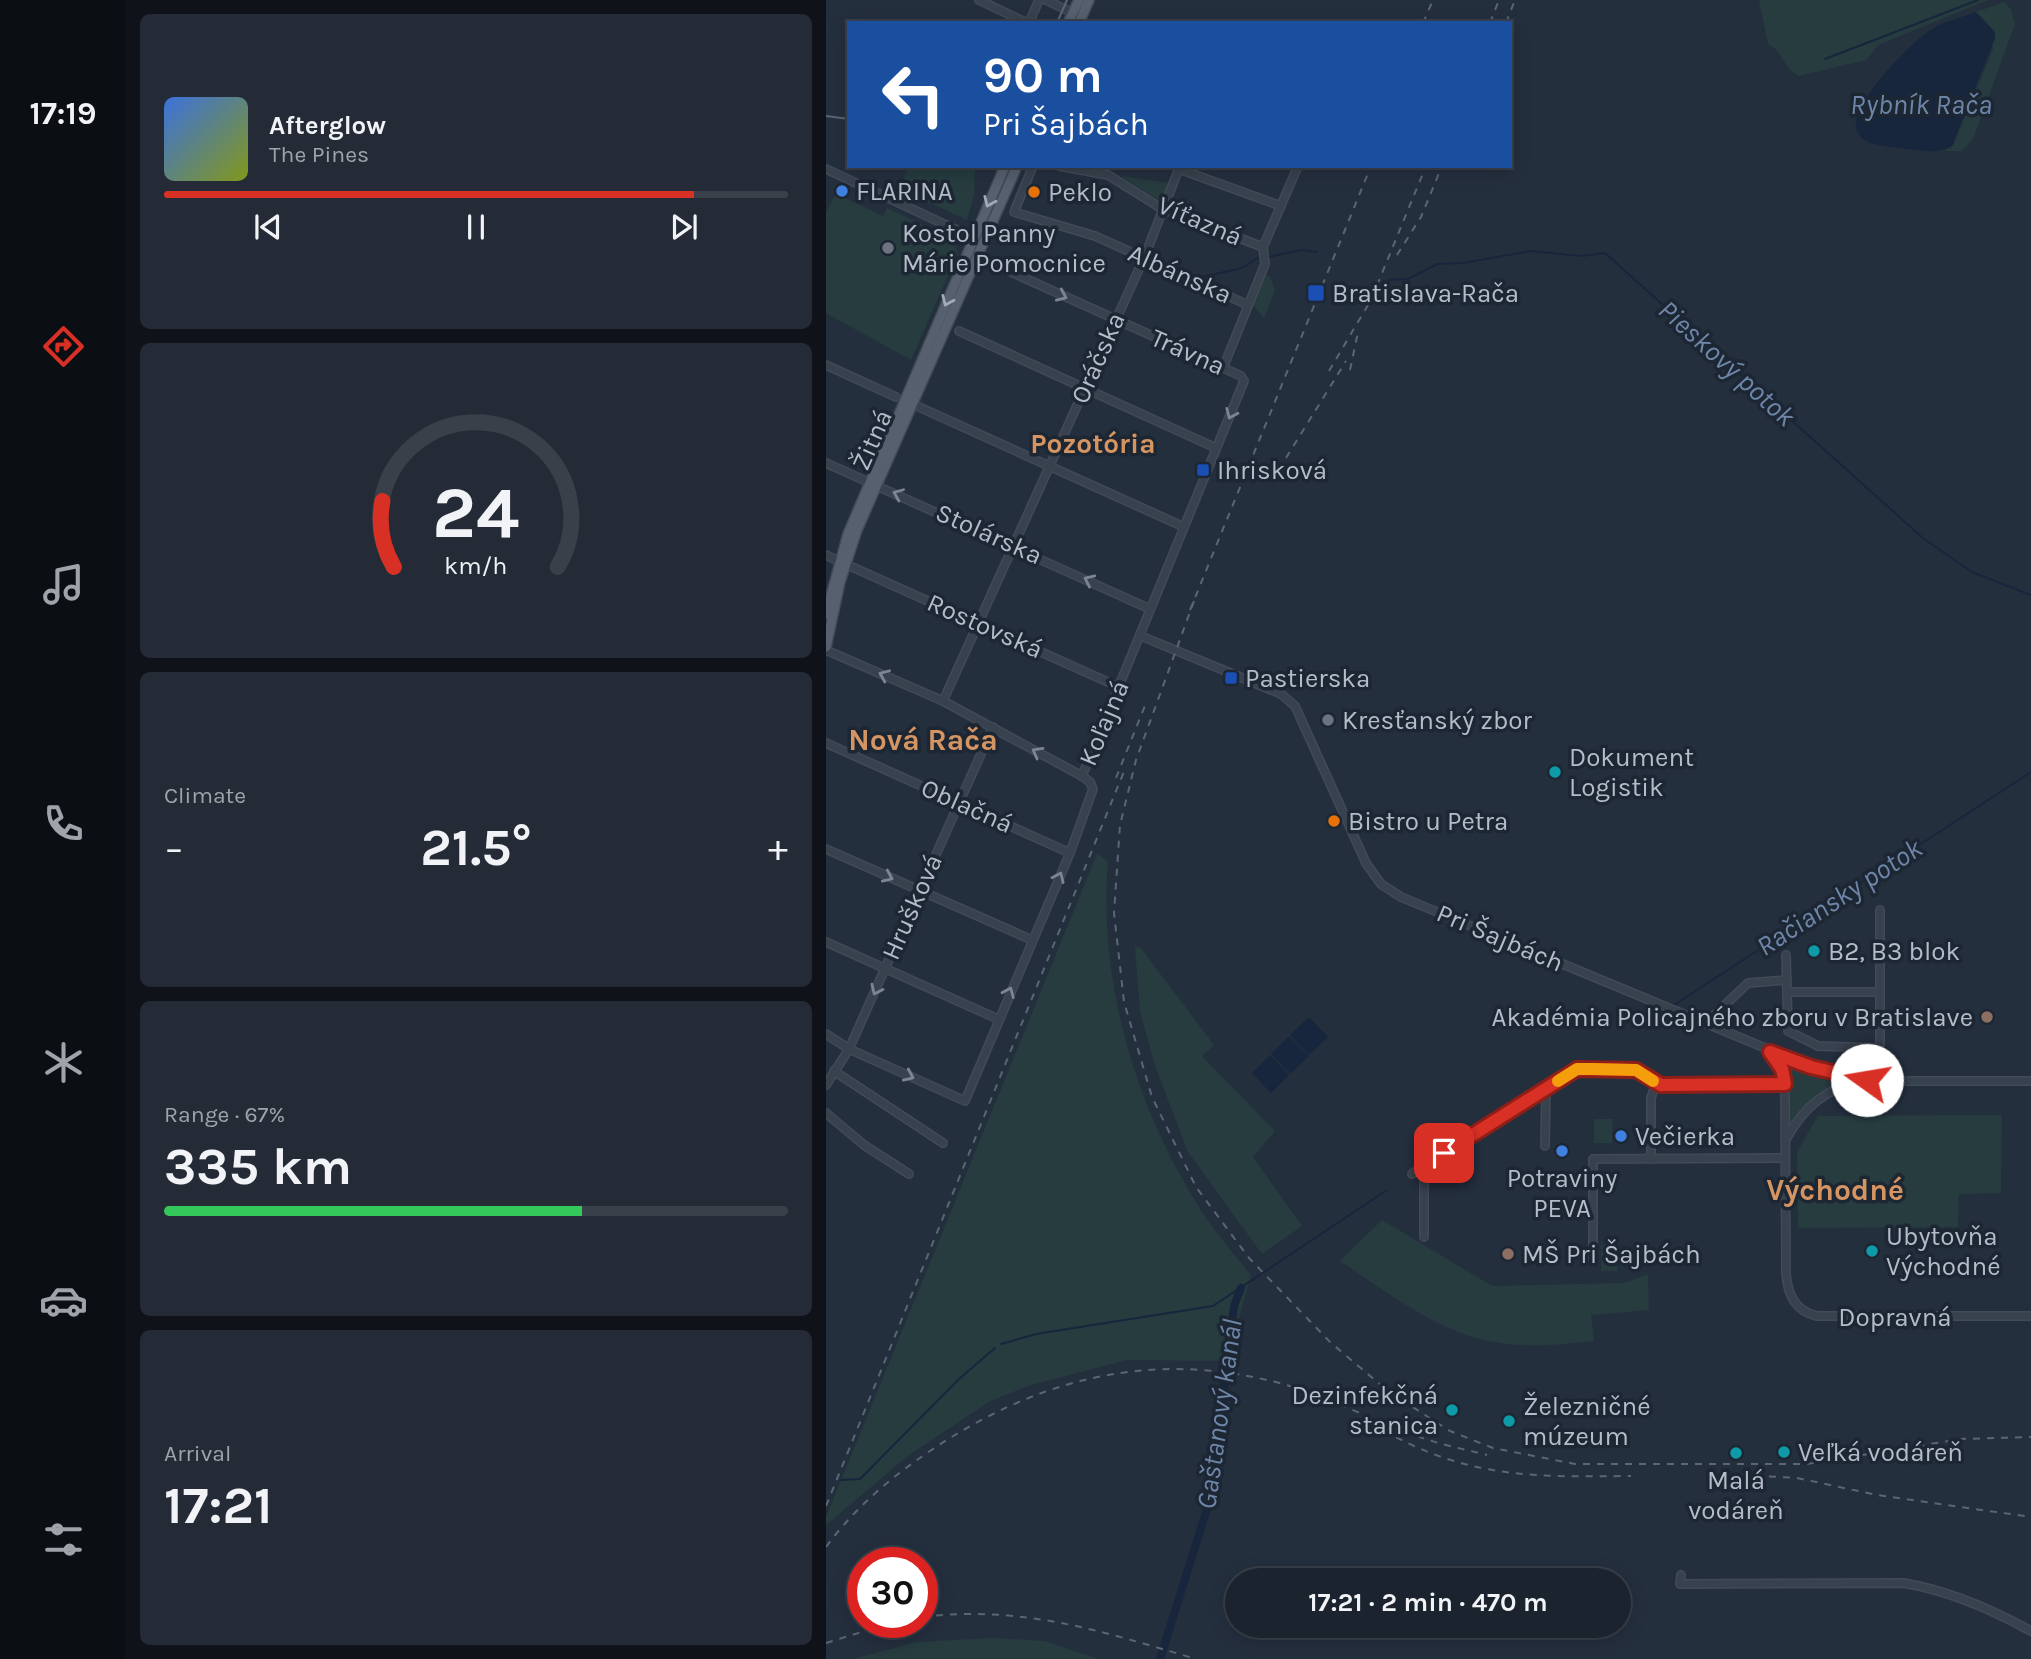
<!DOCTYPE html>
<meta charset="utf-8">
<style>
body{margin:0;font-family:Karla,sans-serif;background:#242b36;color:#f1f3f6;height:100vh;display:flex;flex-direction:column;font-size:26px;white-space:nowrap}
*{box-sizing:border-box;margin:0}
p{font-size:23px;color:#a0a4aa}
.icon{flex:none;width:38px;height:38px;fill:none;stroke:currentColor;stroke-width:2;stroke-linecap:round;stroke-linejoin:round}
.map{position:relative;flex:1;overflow:hidden}
.sheet{display:flex;flex-direction:column;gap:14px;padding:14px;background:#0f1319;width:700px}
.sheet>*{flex:none}
.banner{position:absolute;left:21px;top:21px;width:665px;height:147px;border-radius:0px;box-shadow:0 4px 18px #0003,0 0 0 2px #39404a;background:#1a4fa0;color:#fff;overflow:hidden}
.speed{position:absolute;left:21px;top:1547px;display:flex;gap:14px;font-size:35px;font-weight:700;text-align:center}
.speed>*{display:grid;place-content:center;width:91px;height:91px;border-radius:50%;background:#1b232e;box-shadow:0 4px 18px #0003,0 0 0 2px #39404a;line-height:1}
.speed .limit{border:10px solid #d22;background:#fff;color:#111}
.pin{position:absolute;display:grid;place-items:center;width:60px;height:60px;color:#fff;margin:-30px;border-radius:14px;box-shadow:0 4px 10px #0006}
.me{position:absolute;width:77px;margin:-38px;rotate:283deg;stroke-linejoin:round;filter:drop-shadow(0 0 5px #0008)}
.turn{display:flex;align-items:center;gap:24px;height:147px;padding:0 21px;font-size:32px}
.turn .icon{width:91px;height:91px;stroke-width:2.5}
.turn b{display:block;font-size:49px;line-height:60px}
.big{font-size:52px;font-weight:700;line-height:1.1}
.sheet .widget{flex:1;display:flex;flex-direction:column;justify-content:center;gap:10px;min-width:0;padding:0 24px;border-radius:10px;background:#242b36}
.sheet .dial{align-items:center;gap:0}
.dial svg{height:182px;overflow:visible;fill:none;stroke:#39404a;stroke-width:7;stroke-linecap:round;text-anchor:middle}
.dial text{fill:#f1f3f6;stroke:none}
.song{display:flex;align-items:center;gap:21px}
.cover{width:84px;height:84px;border-radius:10px;background:linear-gradient(135deg,hsl(220 70% 55%),hsl(70 70% 35%))}
.played{height:7px;border-radius:4px;background:linear-gradient(90deg,#d93025 85%,#39404a 85%)}
.keys{display:flex;justify-content:space-around;direction:ltr}
.heat{display:flex;justify-content:space-between;align-items:center;font-size:38px;direction:ltr}
.charge{height:10px;border-radius:5px;background:linear-gradient(90deg,#34c759 67%,#39404a 0)}
.trip{position:absolute;left:399px;top:1568px;width:406px;height:70px;border-radius:35px;background:#1b232e;box-shadow:0 4px 18px #0003,0 0 0 2px #39404a;font-weight:700;line-height:70px;text-align:center}
main{display:flex;flex:1;min-height:0}
.tabs{display:flex;flex-direction:column;width:126px;justify-content:space-around;align-items:center;background:#0b0e12;color:#a0a4aa}
.tabs .icon{width:49px;height:49px}
.tabs .on{color:#d93025}
.tabs b{font-size:32px;color:#f1f3f6}
.map>svg:first-child{display:block}
.green{fill:#263c3f}
.water{fill:#17263c}
.lines{fill:none;stroke-linecap:round;stroke-linejoin:round}
.stream{stroke:#17263c;stroke-width:2}
.canal{stroke:#17263c;stroke-width:8}
.minor-casing{stroke:#414a57;stroke-width:10}
.major-casing{stroke:#414a57;stroke-width:12}
.minor{stroke:#38414e;stroke-width:7}
.major{stroke:#56606e;stroke-width:9}
.tram{stroke:#5a6575;stroke-width:2}
.rail{stroke:#5a6575;stroke-width:2;stroke-dasharray:7 7;stroke-linecap:butt}
.oneway{stroke:#a1aab7}
.oneway2{stroke:#7c8592}
.route-casing{stroke:#8d1f18;stroke-width:18}
.route{stroke:#d93025;stroke-width:12}
.slow{stroke:#f59e0b;stroke-width:12}
.shop-dot{fill:#3f7fe0;stroke:#1d2633;stroke-width:2.5}
.food-dot{fill:#e8710a;stroke:#1d2633;stroke-width:2.5}
.worship-dot{fill:#6b7280;stroke:#1d2633;stroke-width:2.5}
.transit-dot{fill:#1a4fb4;stroke:#1d2633;stroke-width:2.5}
.culture-dot{fill:#0f9aa8;stroke:#1d2633;stroke-width:2.5}
.education-dot{fill:#8d6e63;stroke:#1d2633;stroke-width:2.5}
.labels{text-anchor:middle;dominant-baseline:central;stroke-width:7;stroke-linejoin:round;paint-order:stroke}
.poi-label{font-size:26px;fill:#b4bcc9;stroke:#1d2633;text-anchor:start}
.street-label{font-size:26px;fill:#b4bcc9;stroke:#1d2633}
.water-label{font-size:28px;font-style:italic;fill:#6d86a8;stroke:#1d2633}
.neighbourhood-label{font-size:28px;font-weight:bold;fill:#d59563;stroke:#1d2633}
.quarter-label{font-size:30px;font-weight:bold;fill:#d59563;stroke:#1d2633}
</style>
<main>
<nav class="tabs">
<b>17:19</b>
<svg class="icon on" aria-label="directions" viewBox="0 0 24 24"><path d="M12 3l9 9-9 9-9-9zM9 14v-3h6M13 9l2 2-2 2"/></svg>
<svg class="icon" aria-label="music" viewBox="0 0 24 24"><path d="M9 18V5l10-2v13"/><circle cx="6" cy="18" r="3"/><circle cx="16" cy="16" r="3"/></svg>
<svg class="icon" aria-label="phone" viewBox="0 0 24 24"><path d="M5 4h4l2 5-3 2q2 4 5 5l2-3 5 2v4C11 20 4 13 5 4z"/></svg>
<svg class="icon" aria-label="climate" viewBox="0 0 24 24"><path d="M12 3v18M4 7l16 10M4 17L20 7"/></svg>
<svg class="icon" aria-label="car" viewBox="0 0 24 24"><path d="M5 17H2v-5l4-1 3-4h7l3 4 3 1v5h-3M9 17h6M6 11h13"/><circle cx="7" cy="17" r="2"/><circle cx="17" cy="17" r="2"/></svg>
<svg class="icon" aria-label="filters" viewBox="0 0 24 24"><path d="M4 7h16M4 17h16"/><circle cx="9" cy="7" r="2"/><circle cx="15" cy="17" r="2"/></svg>
</nav>
<section class="sheet">
<div class="widget">
<div class="song"><i class="cover"></i><div><b>Afterglow</b><p>The Pines</p></div></div>
<div class="played"></div>
<div class="keys"><svg class="icon" aria-label="previous" viewBox="0 0 24 24"><path d="M18 5L8 12l10 7zM5 5v14"/></svg><svg class="icon" aria-label="pause" viewBox="0 0 24 24"><path d="M8 5v14M16 5v14"/></svg><svg class="icon" aria-label="next" viewBox="0 0 24 24"><path d="M6 5l10 7-10 7zM19 5v14"/></svg></div>
</div>
<div class="widget dial"><svg viewBox="0 0 100 80">
<path d="M14 69A42 42 0 1 1 86 69"/>
<path d="M14 69A42 42 0 0 1 9 40" stroke="#d93025"/>
<text x="50" y="56" font-size="32" font-weight="700">24</text>
<text x="50" y="72" font-size="11">km/h</text>
</svg></div>
<div class="widget"><p>Climate</p>
<div class="heat"><a>−</a><b class="big">21.5°</b><a>+</a></div>
</div>
<div class="widget"><p>Range · 67%</p><b class="big">335 km</b><div class="charge"></div></div>
<div class="widget"><p>Arrival</p><b class="big">17:21</b></div>
</section>
<div class="map">
<svg width="1205" height="1659" viewBox="0 0 1205 1659">
<rect width="100%" height="100%" fill="#242f3e"/>
<!-- green -->
<g class="green">
<path d="M933,0h229l-110,45 -12,15 -67,16c-16,-7 -16,-25 -31,-32z"/>
<path d="M1178,2l7,8 4,14 -42,115 -11,12h-18l9,-5 40,-97 -4,-23 -13,-14z"/>
<path d="M82,166h67l-1,29 -7,25 -63,-29v-12z"/>
<path d="M297,176l46,7 -7,19 -39,-24z"/>
<path d="M10,194l47,22 4,-8 65,31 6,14 -47,107 -85,-47v-101z"/>
<path d="M439,275l5,2 5,14 -11,27 -11,-13z"/>
<path d="M271,854l11,7c-10,119 27,245 91,346 15,24 34,46 52,68l-24,86 -100,-1 -96,25 -41,16 -81,54 -83,70v-8z"/>
<path d="M309,947h5l74,98 -12,11 73,75 -22,26 49,69 -40,28 -74,-102 -33,-86 -15,-54z"/>
<path d="M960,1063l63,17c-28,8 -43,22 -59,46z"/>
<path d="M1176,1115l-1,78 -42,1 -1,33 -160,1 -1,-76 21,-36z"/>
<path d="M768,1119h19l-1,24h-18z"/>
<path d="M556,1220l110,66 132,-3 24,-9 1,36 -58,5 3,26c-29,3 -58,6 -86,3 -64,-6 -116,-49 -168,-83z"/>
<rect x="775" y="1245" width="16" height="26"/>
<path d="M168,1638l51,3 53,18h-245l63,-17z"/>
</g>
<!-- water -->
<g class="water">
<path d="M1150,12l19,20v6l-43,108c-16,9 -34,4 -52,2 -14,-2 -37,-2 -43,-17 -10,-24 51,-85 69,-98 14,-11 34,-15 50,-21z"/>
<path d="M483,1017l19,20 -19,18 -19,-20z"/>
<path d="M463,1036l20,20 -19,18 -19,-20z"/>
<path d="M444,1055l19,20 -18,18 -19,-20z"/>
</g>
<g class="lines">
<!-- stream -->
<g class="stream">
<path d="M999,59l153,-59"/>
<path d="M441,257l35,-7 15,2"/>
<path d="M376,277l40,-9 16,-10"/>
<path d="M562,280l20,-1 29,-15 26,-1 68,-12 51,5 23,-3 319,286 48,33 59,23"/>
<path d="M845,1007l360,-235"/>
<path d="M820,1022l20,-12"/>
<path d="M175,1344l35,-10 177,-28 174,-116"/>
<path d="M15,1480l19,-1 99,-100 36,-31"/>
</g>
<!-- canal -->
<path class="canal" d="M334,1659l50,-160 24,-193 7,-18"/>
<defs>
<g id="minor">
<path d="M153,0l48,23"/>
<path d="M220,0l31,15"/>
<path d="M203,23l10,-23"/>
<path d="M207,166l-19,46 81,24 153,69"/>
<path d="M233,166l49,9 56,35 99,37"/>
<path d="M0,169l148,69"/>
<path d="M353,169l102,37"/>
<path d="M152,257l263,119 3,5 -162,395"/>
<path d="M133,331l257,117"/>
<path d="M0,365l70,32"/>
<path d="M397,368l42,-104 -2,-17 35,-81"/>
<path d="M93,407l265,120"/>
<path d="M0,463l324,146"/>
<path d="M0,555l8,4"/>
<path d="M24,566l269,121"/>
<path d="M315,636l140,58 14,12 71,157 15,21 20,13 410,170 58,14h162"/>
<path d="M0,650l117,51 139,75 8,6 3,7 -23,64 -105,248 -116,-52 -23,-15"/>
<path d="M117,701l201,-443 36,-92"/>
<path d="M0,743l244,110"/>
<path d="M0,849l206,91"/>
<path d="M1054,910v140"/>
<path d="M0,942l172,77"/>
<path d="M960,955l2,76 30,15 61,2 1,13 -13,19"/>
<path d="M961,992h93"/>
<path d="M879,1024l43,-41 39,-3"/>
<path d="M944,1052l12,17 3,15 1,190c2,21 9,37 31,42h214"/>
<path d="M8,1071l109,72"/>
<path d="M0,1085l23,-36 144,-322"/>
<path d="M0,1113l38,32 45,29"/>
<path d="M960,1139c19,-34 40,-51 79,-58"/>
<path d="M719,1146l1,-58"/>
<path d="M825,1159v-61l5,-15"/>
<path d="M586,1174l12,-8"/>
<path d="M598,1237v-71l153,-97 59,1 25,15 124,-1"/>
<path d="M767,1259v-100l192,-1"/>
<path d="M855,1575l-1,9 223,-1c44,7 88,26 128,48"/>
</g>
<g id="major">
<path d="M242,23l11,-23"/>
<path d="M253,23l10,-23"/>
<path d="M0,614l22,-80 157,-368"/>
<path d="M0,647l14,-65 17,-52 160,-364"/>
</g>
</defs>
<!-- minor casing -->
<use href="#minor" class="minor-casing"/>
<!-- major casing -->
<use href="#major" class="major-casing"/>
<!-- minor -->
<use href="#minor" class="minor"/>
<!-- major -->
<use href="#major" class="major"/>
<!-- tram -->
<g class="tram">
<path d="M231,23l10,-23"/>
<path d="M0,116l23,3"/>
</g>
<!-- rail -->
<g class="rail">
<path d="M597,23l10,-23"/>
<path d="M664,23l9,-23"/>
<path d="M680,23l9,-23"/>
<path d="M571,255l24,-38 21,-51"/>
<path d="M524,370l8,-38"/>
<path d="M503,371l42,-71 55,-134"/>
<path d="M460,458l60,-97"/>
<path d="M368,601l-58,159 -16,65 -6,88 10,89 28,95 44,90 53,71 81,84 59,50 61,39 43,17 82,16h232l154,-25 70,-2"/>
<path d="M364,610l181,-444"/>
<path d="M290,778l30,-75"/>
<path d="M570,1437c79,42 148,40 235,39"/>
<path d="M915,1475l56,3 80,17 154,22"/>
<path d="M0,1506l299,-737"/>
<path d="M0,1547c31,-42 70,-74 113,-102 102,-66 208,-93 328,-65 53,12 99,38 149,56 23,8 47,13 71,19"/>
<path d="M96,1617c101,-12 179,14 274,42"/>
<path d="M0,1643l68,-21"/>
</g>
</g>
<!-- one-way arrows -->
<defs><path id="oneway-chevron" d="M-2-3.5L2.5 0L-2 3.5" fill="none" stroke-width="1.6" stroke-linecap="round" stroke-linejoin="round" transform="scale(1.75)"/></defs>
<g class="oneway">
<use href="#oneway-chevron" transform="translate(163 202) rotate(114)"/>
<use href="#oneway-chevron" transform="translate(121 301) rotate(114)"/>
</g>
<g class="oneway2">
<use href="#oneway-chevron" transform="translate(236 296) rotate(24)"/>
<use href="#oneway-chevron" transform="translate(405 414) rotate(114)"/>
<use href="#oneway-chevron" transform="translate(72 494) rotate(-157)"/>
<use href="#oneway-chevron" transform="translate(263 580) rotate(-155)"/>
<use href="#oneway-chevron" transform="translate(58 675) rotate(-157)"/>
<use href="#oneway-chevron" transform="translate(211 752) rotate(-151)"/>
<use href="#oneway-chevron" transform="translate(62 877) rotate(24)"/>
<use href="#oneway-chevron" transform="translate(233 877) rotate(-66)"/>
<use href="#oneway-chevron" transform="translate(50 990) rotate(115)"/>
<use href="#oneway-chevron" transform="translate(183 992) rotate(-67)"/>
<use href="#oneway-chevron" transform="translate(83 1076) rotate(24)"/>
</g>
<g class="lines">
<defs>
<path id="route" d="M618,1153l133,-84 59,1 25,15 124,-1 -3,-15 -12,-17 41,15 56,13"/>
</defs>
<!-- route casing -->
<use href="#route" class="route-casing"/>
<!-- route -->
<use href="#route" class="route"/>
<!-- slow -->
<path class="slow" d="M732,1081l19,-12h16l43,1 17,11"/>
</g>
<!-- markers -->
<g class="shop-dot">
<circle cx="16" cy="191" r="7"/>
<circle cx="795" cy="1136" r="7"/>
<circle cx="736" cy="1151" r="7"/>
</g>
<g class="food-dot">
<circle cx="208" cy="192" r="7"/>
<circle cx="508" cy="821" r="7"/>
</g>
<g class="worship-dot">
<circle cx="62" cy="248" r="7"/>
<circle cx="502" cy="720" r="7"/>
</g>
<g class="transit-dot">
<rect x="481" y="284" width="18" height="18" rx="3.5"/>
<rect x="370" y="463" width="14" height="14" rx="3.5"/>
<rect x="398" y="671" width="14" height="14" rx="3.5"/>
</g>
<g class="culture-dot">
<circle cx="729" cy="772" r="7"/>
<circle cx="988" cy="951" r="7"/>
<circle cx="1046" cy="1251" r="7"/>
<circle cx="626" cy="1410" r="7"/>
<circle cx="683" cy="1421" r="7"/>
<circle cx="958" cy="1452" r="7"/>
<circle cx="910" cy="1453" r="7"/>
</g>
<g class="education-dot">
<circle cx="1161" cy="1017" r="7"/>
<circle cx="682" cy="1254" r="7"/>
</g>
<g class="labels">
<!-- poi labels -->
<g class="poi-label">
<text x="30" y="191">FLARINA</text>
<text x="222" y="192">Peklo</text>
<text x="76" y="233">Kostol Panny<tspan x="76" dy="30">Márie Pomocnice</tspan></text>
<text x="506" y="293">Bratislava-Rača</text>
<text x="391" y="470">Ihrisková</text>
<text x="419" y="678">Pastierska</text>
<text x="516" y="720">Kresťanský zbor</text>
<text x="743" y="757">Dokument<tspan x="743" dy="30">Logistik</tspan></text>
<text x="522" y="821">Bistro u Petra</text>
<text x="1002" y="951">B2, B3 blok</text>
<text x="1147" y="1017" text-anchor="end">Akadémia Policajného zboru v Bratislave</text>
<text x="809" y="1136">Večierka</text>
<text x="736" y="1178" text-anchor="middle">Potraviny<tspan x="736" dy="30">PEVA</tspan></text>
<text x="1060" y="1236">Ubytovňa<tspan x="1060" dy="30">Východné</tspan></text>
<text x="696" y="1254">MŠ Pri Šajbách</text>
<text x="612" y="1395" text-anchor="end">Dezinfekčná<tspan x="612" dy="30">stanica</tspan></text>
<text x="697" y="1406">Železničné<tspan x="697" dy="30">múzeum</tspan></text>
<text x="972" y="1452">Veľká vodáreň</text>
<text x="910" y="1480" text-anchor="middle">Malá<tspan x="910" dy="30">vodáreň</tspan></text>
</g>
<!-- street labels -->
<g class="street-label">
<text transform="translate(374 221) rotate(23)">Víťazná</text>
<text transform="translate(354 274) rotate(24)">Albánska</text>
<text transform="translate(362 352) rotate(24)">Trávna</text>
<text transform="translate(272 358) rotate(-66)">Oráčska</text>
<text transform="translate(46 440) rotate(-66)">Žitná</text>
<text transform="translate(163 534) rotate(24)">Stolárska</text>
<text transform="translate(159 626) rotate(24)">Rostovská</text>
<text transform="translate(278 723) rotate(-67)">Koľajná</text>
<text transform="translate(141 806) rotate(24)">Oblačná</text>
<text transform="translate(86 907) rotate(-66)">Hrušková</text>
<text transform="translate(674 938) rotate(23)">Pri Šajbách</text>
<text x="1069" y="1317">Dopravná</text>
</g>
<!-- water labels -->
<g class="water-label">
<text x="1095" y="104">Rybník Rača</text>
<text transform="translate(901 363) rotate(42)">Pieskový potok</text>
<text transform="translate(1013 897) rotate(-33)">Račiansky potok</text>
<text transform="translate(393 1414) rotate(-82)">Gaštanový kanál</text>
</g>
<!-- neighbourhood labels -->
<g class="neighbourhood-label">
<text x="267" y="443">Pozotória</text>
</g>
<!-- quarter labels -->
<g class="quarter-label">
<text x="97" y="740">Nová Rača</text>
<text x="1009" y="1190">Východné</text>
</g>
</g>
</svg>
<div class="speed"><div class="limit">30</div></div>
<div class="pin" style="left:618px;top:1153px;background:#d93025"><svg class="icon" aria-label="arrive" viewBox="0 0 24 24"><path d="M6 21V4h12l-3 4 3 4H6"/></svg></div>
<svg class="me" style="left:1041px;top:1080px" viewBox="-20 -20 40 40"><circle r="19" fill="#fff"/><path d="M0-13L10 11 0 6-10 11z" fill="#d93025"/></svg>
<div class="trip">17:21 · 2 min · 470 m</div>
<div class="banner">
<div class="turn"><svg class="icon" aria-label="left" viewBox="0 0 24 24"><path d="M17 20v-9H6M10 6l-5 5 5 5"/></svg><div><b>90 m</b>Pri Šajbách</div></div>
</div>
</div>
</main>
